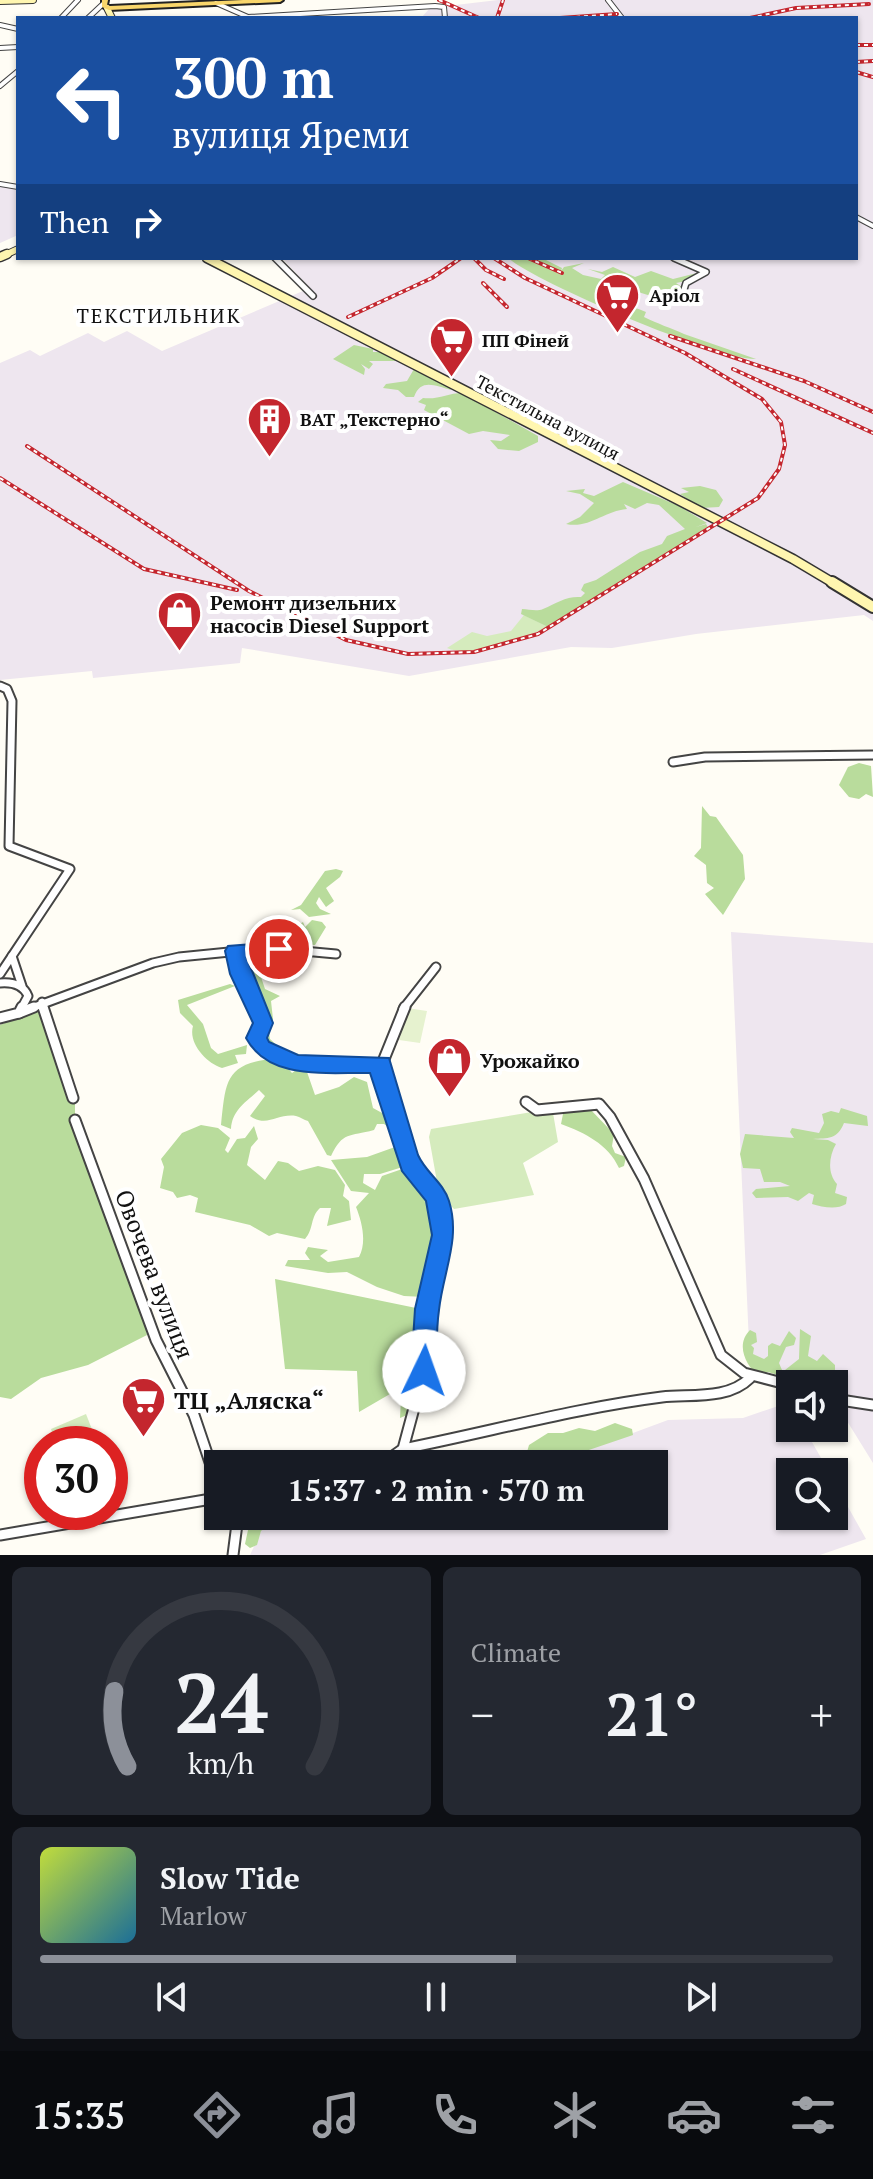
<!DOCTYPE html>
<meta charset="utf-8">
<style>
body{margin:0;font-family:"PT Serif",serif;background:#242831;color:#f1f3f6;height:100vh;display:flex;flex-direction:column;font-size:30px;white-space:nowrap}
*{box-sizing:border-box;margin:0}
p{font-size:26px;color:#9ea1a6}
.icon{flex:none;width:44px;height:44px;fill:none;stroke:currentColor;stroke-width:2;stroke-linecap:round;stroke-linejoin:round}
.map{position:relative;height:1555px;overflow:hidden}
.sheet{display:flex;flex-direction:column;gap:12px;padding:12px;background:#0d0f14;flex:1}
.sheet>*{flex:none}
.guide{position:absolute;left:16px;top:16px;width:842px;height:244px;border-radius:0px;box-shadow:0 2px 6px #0004;background:#1a4fa0;color:#fff;overflow:hidden}
.buttons{position:absolute;left:776px;top:1370px;display:grid;gap:16px}
.buttons a{display:grid;place-items:center;width:72px;height:72px;border-radius:0px;background:#171b24;box-shadow:0 2px 6px #0004;font-size:40px}
.speed{position:absolute;left:24px;top:1426px;display:flex;gap:16px;font-size:40px;font-weight:700;text-align:center}
.speed>*{display:grid;place-content:center;width:104px;height:104px;border-radius:50%;background:#171b24;box-shadow:0 2px 6px #0004;line-height:1}
.speed .limit{border:12px solid #d22;background:#fff;color:#111}
.pin{position:absolute;display:grid;place-items:center;width:68px;height:68px;color:#fff;margin:-34px;border:4px solid #fff;border-radius:50%;box-shadow:0 2px 8px #0007}
.me{position:absolute;width:88px;margin:-44px;rotate:3deg;stroke-linejoin:round;filter:drop-shadow(0 0 6px #0008)}
.turn{display:flex;align-items:center;gap:28px;height:168px;padding:0 24px;font-size:36px}
.turn .icon{width:104px;height:104px;stroke-width:2.5}
.turn b{display:block;font-size:56px;line-height:68px}
.then{display:flex;align-items:center;height:76px;padding:0 24px;background:#0003;gap:16px;font-size:30px}
.big{font-size:60px;font-weight:600;line-height:1.1}
.sheet .widget{flex:1;display:flex;flex-direction:column;justify-content:center;gap:12px;min-width:0;padding:0 28px;border-radius:12px;background:#242831}
.sheet .dial{align-items:center;gap:0}
.dial svg{height:208px;overflow:visible;fill:none;stroke:#363941;stroke-width:7;stroke-linecap:round;text-anchor:middle}
.dial text{fill:#f1f3f6;stroke:none}
.song{display:flex;align-items:center;gap:24px}
.cover{width:96px;height:96px;border-radius:12px;background:linear-gradient(135deg,hsl(70 70% 55%),hsl(200 70% 35%))}
.played{height:8px;border-radius:4px;background:linear-gradient(90deg,#8c9099 60%,#363941 60%)}
.keys{display:flex;justify-content:space-around;direction:ltr}
.heat{display:flex;justify-content:space-between;align-items:center;font-size:44px;direction:ltr}
.sheet .tiles{flex:1;display:grid;gap:12px;grid-template-columns:1fr 1fr}
.widget:last-child{grid-column:span 2}
.trip{position:absolute;left:204px;top:1450px;width:464px;height:80px;border-radius:0px;background:#171b24;box-shadow:0 2px 6px #0004;font-weight:600;line-height:80px;text-align:center}
.dock{display:flex;height:128px;justify-content:space-around;align-items:center;background:#090b0e;color:#9ea1a6}
.dock .icon{width:56px;height:56px}
.dock .on{color:#8c9099}
.dock b{font-size:36px;color:#f1f3f6}
.map>svg:first-child{display:block}
.industrial{fill:#eee6ef}
.green{fill:#d5ebbd}
.forest{fill:#b9dc9c}
.pitch{fill:#e6f2cf}
.lines{fill:none;stroke-linecap:round;stroke-linejoin:round}
.street-far3-casing{stroke:#444;stroke-width:6}
.street-far2-casing{stroke:#444;stroke-width:8}
.street-far1-casing{stroke:#444;stroke-width:11}
.street-casing{stroke:#444;stroke-width:13}
.secondary-far2-casing{stroke:#333;stroke-width:8}
.secondary-far1-casing{stroke:#333;stroke-width:11}
.secondary-casing{stroke:#333;stroke-width:14}
.primary-casing{stroke:#222;stroke-width:4}
.street-far3{stroke:#fff;stroke-width:4}
.street-far2{stroke:#fff;stroke-width:5}
.street-far1{stroke:#fff;stroke-width:7}
.street{stroke:#fff;stroke-width:9}
.secondary-far2{stroke:#fff6b0;stroke-width:6}
.secondary-far1{stroke:#fff6b0;stroke-width:8}
.secondary{stroke:#fff6b0;stroke-width:10}
.primary{fill:#f9d66b;fill-rule:evenodd}
.rail-casing{stroke:#c4262e;stroke-width:4}
.rail{stroke:#fff;stroke-width:2;stroke-dasharray:4;stroke-linecap:butt}
.route{fill:#1a73e8;stroke:#114b97;stroke-width:2}
.labels{text-anchor:middle;dominant-baseline:central;stroke-width:8;stroke-linejoin:round;paint-order:stroke}
.far-poi-label{font-size:18px;font-weight:bold;fill:#111;stroke:#fff;text-anchor:start}
.far-street-label{font-size:18px;fill:#111;stroke:#fff}
.far-quarter-label{font-size:20px;letter-spacing:2px;fill:#111;stroke:#fff}
.poi-label{font-size:20px;font-weight:bold;fill:#111;stroke:#fff;text-anchor:start}
.near-street-label{font-size:24px;fill:#111;stroke:#fff}
.near-poi-label{font-size:24px;font-weight:bold;fill:#111;stroke:#fff;text-anchor:start}
</style>
<div class="map">
<svg width="873" height="1555" viewBox="0 0 873 1555">
<rect width="100%" height="100%" fill="#fffdf5"/>
<!-- industrial -->
<g class="industrial">
<path d="M498,0h375v621l-9,-6 -168,19 -84,14 -41,-1 -162,29 -167,-28 -2,15 -147,15 -1,-7 -92,9v-317l30,-13 10,6 48,-23 16,9 23,-11 35,20 148,-63 -28,-30h574v-240h-435l9,-10z"/>
<path d="M0,186l18,4v45l-18,8z"/>
<path d="M731,932l142,11v520l-39,-63v-16h-13l-71,-17z"/>
<path d="M790,1402v26h14l25,44h-39v44h44v-34l32,57 -46,16h-570l14,-30 9,-9h381v-52h-159l111,-21 62,-23 75,-2z"/>
</g>
<!-- green -->
<g class="green">
<path d="M524,615l24,12c-24,11 -76,32 -101,21l25,-16 15,4 24,-5z"/>
<path d="M532,1112l21,1 5,29 -35,21 11,32 -80,14 -15,-16 -10,-56 2,-8z"/>
<path d="M86,1414l7,18 -29,12h-8l-5,-15z"/>
</g>
<!-- forest -->
<g class="forest">
<path d="M508,258h34l20,10 -1,3 3,-4 20,-4 -12,5 11,7 18,4 4,-4 -17,-6 14,3 11,-5 22,10 16,-6 22,8 32,-8 -8,8 -21,4 6,4 -3,5 -25,-3 -4,1 5,3 -4,3 -29,-9 -24,1 8,5 -6,2c13,13 30,9 46,17l-2,5c14,7 27,11 40,17l72,25c-38,1 -217,-75 -248,-101z"/>
<path d="M354,345l19,4v3h9l17,9h-30l4,3 -4,5 -8,-5 4,5 -1,6 -31,-16z"/>
<path d="M414,369l36,18 1,3c-16,-4 -30,-12 -37,7h-8l-8,-7 -15,-2 3,-4 21,-3z"/>
<path d="M462,393l76,43v6l-19,9 -21,-2 -8,-9 11,1 9,-6 -27,-4 -14,3 -45,-24 2,-5 -8,-3 5,-4c15,2 25,-5 39,-5z"/>
<path d="M623,482l56,24 28,17 -11,4 10,-3 3,5 -161,98 -27,-13 1,-5c7,0 14,3 21,0 14,-6 23,-13 38,-12l4,-4 -4,-3 3,-6 12,-4 44,-28 22,-8 5,-8 18,-7 -26,-24 -12,-2 -12,6 -11,-5 3,5c-23,2 -38,20 -61,15l14,-7 14,-14 -14,-9 -14,-3 19,-2 -2,4 11,3z"/>
<path d="M700,486l16,4 7,10 -4,7 -18,1 -21,-14 9,-2 -8,-4z"/>
<path d="M859,763l12,3 2,31 -7,-3 -7,5 -10,-2 -10,-12 9,-18z"/>
<path d="M702,806l8,10 6,1 27,38 2,24 -22,36 -18,-21 9,-6 -7,-5 -1,-18 -12,-9 7,-8z"/>
<path d="M336,869l7,2 -3,6 -14,11 8,13 -8,6 -7,-10 -3,6 4,6 11,5 -22,3 -9,-8 -9,1 10,-5 24,-34z"/>
<path d="M312,920l10,2 4,5 -11,18 -47,-3 -1,-8 16,-8 7,4 13,-8 2,5z"/>
<path d="M294,952l-11,7h-17l-5,18 4,12 15,7 -9,5 2,18 -4,14 1,6 14,13 15,2 3,4 -16,2 -23,-21c0,-6 3,-13 3,-19 0,-5 -21,-57 -24,-60l1,-5 6,-1z"/>
<path d="M230,984l5,2 -48,19 16,19 8,24 7,6 29,-9 -1,9 -11,1 3,8 -16,5c-16,-5 -34,-25 -29,-42l-13,-13 -2,-13z"/>
<path d="M41,1008l34,92v15l70,206 2,14 -59,30 -47,13 -30,21 -11,-2v-372z"/>
<path d="M279,1058v6h5l8,9 7,-5 8,4 8,23 24,-8 15,-10 13,5 6,26 20,11 4,21 -5,-3 -1,-8 -7,-5h-7l-3,6c-25,7 -31,1 -43,26l-4,-1 -19,-34c-4,-1 -8,-4 -12,-5 -18,-3 -29,12 -46,0l15,-20 -6,-6c-13,12 -27,20 -28,39l-10,-4c5,-46 4,-62 58,-67z"/>
<path d="M841,1108l26,8 1,10 -24,-3c-7,17 -16,15 -31,16l15,1 8,4c-7,12 -9,29 1,40l-2,9 12,4 -1,7c-9,6 -24,3 -34,0l2,-9 -5,-2 -11,8 -10,-4 -32,1 -4,-5 4,-4 34,-3 -10,-4h-16l-4,-13 -17,-1 -3,-14 5,-20 49,4 -4,-6 2,-4 27,5 5,-10 -2,-9 9,-3 8,2z"/>
<path d="M590,1109l24,25 -2,12 3,7 11,4 -2,9 -5,2c-11,-24 -34,-35 -58,-44l2,-10 8,-4z"/>
<path d="M201,1125l17,3 12,10 -5,12 3,3 9,-14 8,-1 9,-12 4,13 -7,8 -4,18 18,15 13,-19 10,2 11,8 19,-5 17,4 10,15 -2,11 6,5 2,19 -24,6 4,-18h-11c-10,9 -6,21 -15,31l-28,-6 -8,3 -19,-11 -55,-13 3,-14 -8,-3 -13,3 -4,-6 -13,-4 4,-21 -3,-8 21,-26z"/>
<path d="M395,1147l10,4 4,10 -3,5 -26,8h-16l-1,9 12,7 7,-14 26,-9 16,23 10,5v17l10,30 -19,55 -21,-1 -27,-9 -30,-15 -19,1 -43,-7 3,-6h22l-5,-7 3,-6 20,3 -8,6 8,6 31,-5c8,-15 3,-35 -3,-50l13,-14 -18,-2 -20,-31 36,-3z"/>
<path d="M275,1279l146,30 -2,76 -12,30 -7,3 1,-20 -11,-4 -31,18 -2,-41 -72,-2z"/>
<path d="M800,1329l11,7 -3,20 9,5 6,-7 12,11v15l4,9 -5,1v-6h-31l-17,-7 -1,-7 14,-11z"/>
<path d="M750,1330l6,3 1,9 -6,3 3,3 -1,6 11,5 4,-3v-10l4,-3 8,3 9,-15 7,7 -2,7 -8,2 -7,16 3,7 -4,5 -10,-3 -9,5c-13,-12 -24,-32 -9,-47z"/>
<path d="M615,1423l17,6 1,6 -50,17 -22,-1 -31,12 -5,-4 4,-14 19,-12h15l16,-5 16,3z"/>
<path d="M251,1516h37l6,6 -14,4 -7,-4 -12,9 -4,14 -7,3 -5,-4z"/>
</g>
<!-- pitch -->
<path class="pitch" d="M407,1008l20,3 -7,32 -21,-3z"/>
<g class="lines">
<defs>
<g id="street-far3">
<path d="M608,0l14,18"/>
<path d="M216,3l32,14 187,-11 9,1 1,11"/>
<path d="M61,18l17,-18"/>
<path d="M88,18l16,-15"/>
<path d="M0,25l18,4"/>
<path d="M0,48l18,-1"/>
<path d="M0,86l18,-15"/>
<path d="M0,184l18,3"/>
<path d="M856,217l17,9"/>
</g>
<g id="street-far2">
<path d="M275,258l38,38"/>
<path d="M674,258l32,14 -20,11 -4,13 3,5"/>
</g>
<g id="street-far1">
<path d="M0,686l7,3 5,12 -3,145 61,23 -70,105"/>
<path d="M673,762l32,-5 168,-2"/>
<path d="M235,951l5,23 16,35"/>
<path d="M12,956l10,30"/>
<path d="M0,983c12,-1 23,1 28,13l-7,13"/>
<path d="M42,1002l2,7"/>
<path d="M29,1009l124,-46 26,-6 91,-9 66,6"/>
<path d="M403,1009l33,-42"/>
</g>
<g id="street">
<path d="M43,1007l30,91"/>
<path d="M255,1007l8,16 -7,15c31,36 83,26 126,26l-1,9 33,98 19,20 4,10 6,34 -16,74 -3,62 -21,78 -14,10 -18,5"/>
<path d="M19,1013l15,-6"/>
<path d="M0,1018l19,-5 3,-6"/>
<path d="M382,1064l23,-57"/>
<path d="M526,1102l11,8 62,-6 11,13 34,62 77,176 23,18 46,12"/>
<path d="M75,1120l81,220 38,75 24,71"/>
<path d="M834,1399l39,6"/>
<path d="M403,1449c86,-17 172,-41 259,-52 29,-3 66,3 88,-19"/>
<path d="M0,1535l217,-37"/>
<path d="M233,1555l5,-39"/>
</g>
<g id="secondary-far2">
<path d="M0,1l33,-1"/>
<path d="M107,8l5,10"/>
<path d="M3,256l15,-7"/>
</g>
<g id="secondary-far1">
<path d="M0,257l7,-3"/>
<path d="M207,258l586,301 42,25"/>
</g>
<path id="secondary" d="M832,582l41,25"/>
<path id="primary" d="M102,0h6l-1,5 3,1 133,-6h40l-3,2 -171,8 -7,-3z"/>
</defs>
<!-- street-far3 casing -->
<use href="#street-far3" class="street-far3-casing"/>
<!-- street-far2 casing -->
<use href="#street-far2" class="street-far2-casing"/>
<!-- street-far1 casing -->
<use href="#street-far1" class="street-far1-casing"/>
<!-- street casing -->
<use href="#street" class="street-casing"/>
<!-- secondary-far2 casing -->
<use href="#secondary-far2" class="secondary-far2-casing"/>
<!-- secondary-far1 casing -->
<use href="#secondary-far1" class="secondary-far1-casing"/>
<!-- secondary casing -->
<use href="#secondary" class="secondary-casing"/>
<!-- primary casing -->
<use href="#primary" class="primary-casing"/>
<!-- street-far3 -->
<use href="#street-far3" class="street-far3"/>
<!-- street-far2 -->
<use href="#street-far2" class="street-far2"/>
<!-- street-far1 -->
<use href="#street-far1" class="street-far1"/>
<!-- street -->
<use href="#street" class="street"/>
<!-- secondary-far2 -->
<use href="#secondary-far2" class="secondary-far2"/>
<!-- secondary-far1 -->
<use href="#secondary-far1" class="secondary-far1"/>
<!-- secondary -->
<use href="#secondary" class="secondary"/>
<!-- primary -->
<use href="#primary" class="primary"/>
<defs>
<g id="rail">
<path d="M439,0l40,18"/>
<path d="M497,18l6,-18"/>
<path d="M560,18l57,-4"/>
<path d="M750,18l46,-10 73,-4"/>
<path d="M856,45h17"/>
<path d="M856,62l17,-1"/>
<path d="M856,72l17,5"/>
<path d="M474,258l12,12 18,9"/>
<path d="M528,258l34,15"/>
<path d="M483,283l24,24"/>
<path d="M348,317l84,-39 29,-20"/>
<path d="M670,336l134,45 69,31"/>
<path d="M733,369l140,64"/>
<path d="M27,446l222,145 97,49 62,14 66,-2 64,-18 220,-136 21,-29 6,-24 -4,-23 -19,-23 -77,-46 -160,-75 -31,-20"/>
<path d="M0,478l144,91 93,21"/>
</g>
</defs>
<!-- rail casing -->
<use href="#rail" class="rail-casing"/>
<!-- rail -->
<use href="#rail" class="rail"/>
</g>
<!-- route -->
<path class="route" d="M279,942l7,2 3,5 -3,5 -39,4 26,65 -6,15 2,4 29,13 91,3 29,97c8,18 25,27 31,46 12,38 -6,71 -10,109 -3,20 -2,41 -3,61l-3,8 -9,3 -9,-3 -4,-8 4,-62 17,-74 -6,-34 -24,-30 -32,-98c-42,-1 -101,8 -124,-35l7,-15 -23,-49 -5,-23 3,-5z"/>
<!-- icons -->
<defs>
<symbol id="supermarket-pin" viewBox="-11 -11 22 30"><path d="M0 17L-7.5 6A9.5 9.5 0 1 1 7.5 6Z" fill="#c4262e" stroke="#fff"/><path d="M-6-5.5h2.5l.6 2H6L4.5 2H-2.5L-4.4-4H-6ZM-1.5 3.2a1.3 1.3 0 1 0 .1 0ZM3 3.2a1.3 1.3 0 1 0 .1 0Z" fill="#fff"/></symbol>
<symbol id="building-pin" viewBox="-11 -11 22 30"><path d="M0 17L-7.5 6A9.5 9.5 0 1 1 7.5 6Z" fill="#c4262e" stroke="#fff"/><path d="M-4-6H4V6H1V3H-1V6H-4ZM-2.5-4.3h1.7v1.8h-1.7ZM.8-4.3h1.7v1.8H.8ZM-2.5-1h1.7V.8h-1.7ZM.8-1h1.7V.8H.8Z" fill="#fff"/></symbol>
<symbol id="shop-pin" viewBox="-11 -11 22 30"><path d="M0 17L-7.5 6A9.5 9.5 0 1 1 7.5 6Z" fill="#c4262e" stroke="#fff"/><path d="M-5-2.5h2.3a2.7 3.5 0 0 1 5.4 0H5L5.5 6h-11ZM-1.5-2.5h3a1.5 2.3 0 0 0-3 0Z" fill="#fff"/></symbol>
</defs>
<g fill-rule="evenodd">
<use href="#supermarket-pin" x="592" y="270" width="51" height="69"/>
<use href="#supermarket-pin" x="426" y="314" width="51" height="69"/>
<use href="#building-pin" x="244" y="394" width="51" height="69"/>
<use href="#shop-pin" x="154" y="588" width="51" height="69"/>
<use href="#shop-pin" x="424" y="1034" width="51" height="69"/>
<use href="#supermarket-pin" x="118" y="1374" width="51" height="69"/>
</g>
<g class="labels">
<!-- far-poi labels -->
<g class="far-poi-label">
<text x="649" y="295">Аріол</text>
<text x="482" y="340">ПП Фіней</text>
<text x="300" y="419">ВАТ „Текстерно“</text>
</g>
<!-- far-street labels -->
<g class="far-street-label">
<text transform="translate(548 417) rotate(28)">Текстильна вулиця</text>
</g>
<!-- far-quarter labels -->
<g class="far-quarter-label">
<text x="159" y="315">ТЕКСТИЛЬНИК</text>
</g>
<!-- poi labels -->
<g class="poi-label">
<text x="210" y="602">Ремонт дизельних<tspan x="210" dy="23">насосів Diesel Support</tspan></text>
<text x="480" y="1060">Урожайко</text>
</g>
<!-- near-street labels -->
<g class="near-street-label">
<text transform="translate(155 1274) rotate(69)">Овочева вулиця</text>
</g>
<!-- near-poi labels -->
<g class="near-poi-label">
<text x="174" y="1400">ТЦ „Аляска“</text>
</g>
</g>
</svg>
<div class="buttons">
<a><svg class="icon" aria-label="sound" viewBox="0 0 24 24"><path d="M4 9h4l5-4v14l-5-4H4zM17 9q2 3 0 6"/></svg></a>
<a><svg class="icon" aria-label="search" viewBox="0 0 24 24"><circle cx="10" cy="10" r="6"/><path d="M15 15l6 6"/></svg></a>
</div>
<div class="speed"><div class="limit">30</div></div>
<div class="pin" style="left:279px;top:949px;background:#d93025"><svg class="icon" aria-label="arrive" viewBox="0 0 24 24"><path d="M6 21V4h12l-3 4 3 4H6"/></svg></div>
<svg class="me" style="left:424px;top:1371px" viewBox="-20 -20 40 40"><circle r="19" fill="#fff"/><path d="M0-13L10 11 0 6-10 11z" fill="#1a73e8"/></svg>
<div class="trip">15:37 · 2 min · 570 m</div>
<div class="guide">
<div class="turn"><svg class="icon" aria-label="left" viewBox="0 0 24 24"><path d="M17 20v-9H6M10 6l-5 5 5 5"/></svg><div><b>300 m</b>вулиця Яреми</div></div>
<div class="then">Then<svg class="icon" aria-label="right" viewBox="0 0 24 24"><path d="M7 20v-9h11M14 6l5 5-5 5"/></svg></div>
</div>
</div>
<section class="sheet">
<div class="tiles">
<div class="widget dial"><svg viewBox="0 0 100 80">
<path d="M14 69A42 42 0 1 1 86 69"/>
<path d="M14 69A42 42 0 0 1 9 40" stroke="#8c9099"/>
<text x="50" y="56" font-size="32" font-weight="700">24</text>
<text x="50" y="72" font-size="11">km/h</text>
</svg></div>
<div class="widget"><p>Climate</p>
<div class="heat"><a>−</a><b class="big">21°</b><a>+</a></div>
</div>
<div class="widget">
<div class="song"><i class="cover"></i><div><b>Slow Tide</b><p>Marlow</p></div></div>
<div class="played"></div>
<div class="keys"><svg class="icon" aria-label="previous" viewBox="0 0 24 24"><path d="M18 5L8 12l10 7zM5 5v14"/></svg><svg class="icon" aria-label="pause" viewBox="0 0 24 24"><path d="M8 5v14M16 5v14"/></svg><svg class="icon" aria-label="next" viewBox="0 0 24 24"><path d="M6 5l10 7-10 7zM19 5v14"/></svg></div>
</div>
</div>
</section>
<nav class="dock">
<b>15:35</b>
<svg class="icon on" aria-label="directions" viewBox="0 0 24 24"><path d="M12 3l9 9-9 9-9-9zM9 14v-3h6M13 9l2 2-2 2"/></svg>
<svg class="icon" aria-label="music" viewBox="0 0 24 24"><path d="M9 18V5l10-2v13"/><circle cx="6" cy="18" r="3"/><circle cx="16" cy="16" r="3"/></svg>
<svg class="icon" aria-label="phone" viewBox="0 0 24 24"><path d="M5 4h4l2 5-3 2q2 4 5 5l2-3 5 2v4C11 20 4 13 5 4z"/></svg>
<svg class="icon" aria-label="climate" viewBox="0 0 24 24"><path d="M12 3v18M4 7l16 10M4 17L20 7"/></svg>
<svg class="icon" aria-label="car" viewBox="0 0 24 24"><path d="M5 17H2v-5l4-1 3-4h7l3 4 3 1v5h-3M9 17h6M6 11h13"/><circle cx="7" cy="17" r="2"/><circle cx="17" cy="17" r="2"/></svg>
<svg class="icon" aria-label="filters" viewBox="0 0 24 24"><path d="M4 7h16M4 17h16"/><circle cx="9" cy="7" r="2"/><circle cx="15" cy="17" r="2"/></svg>
</nav>
